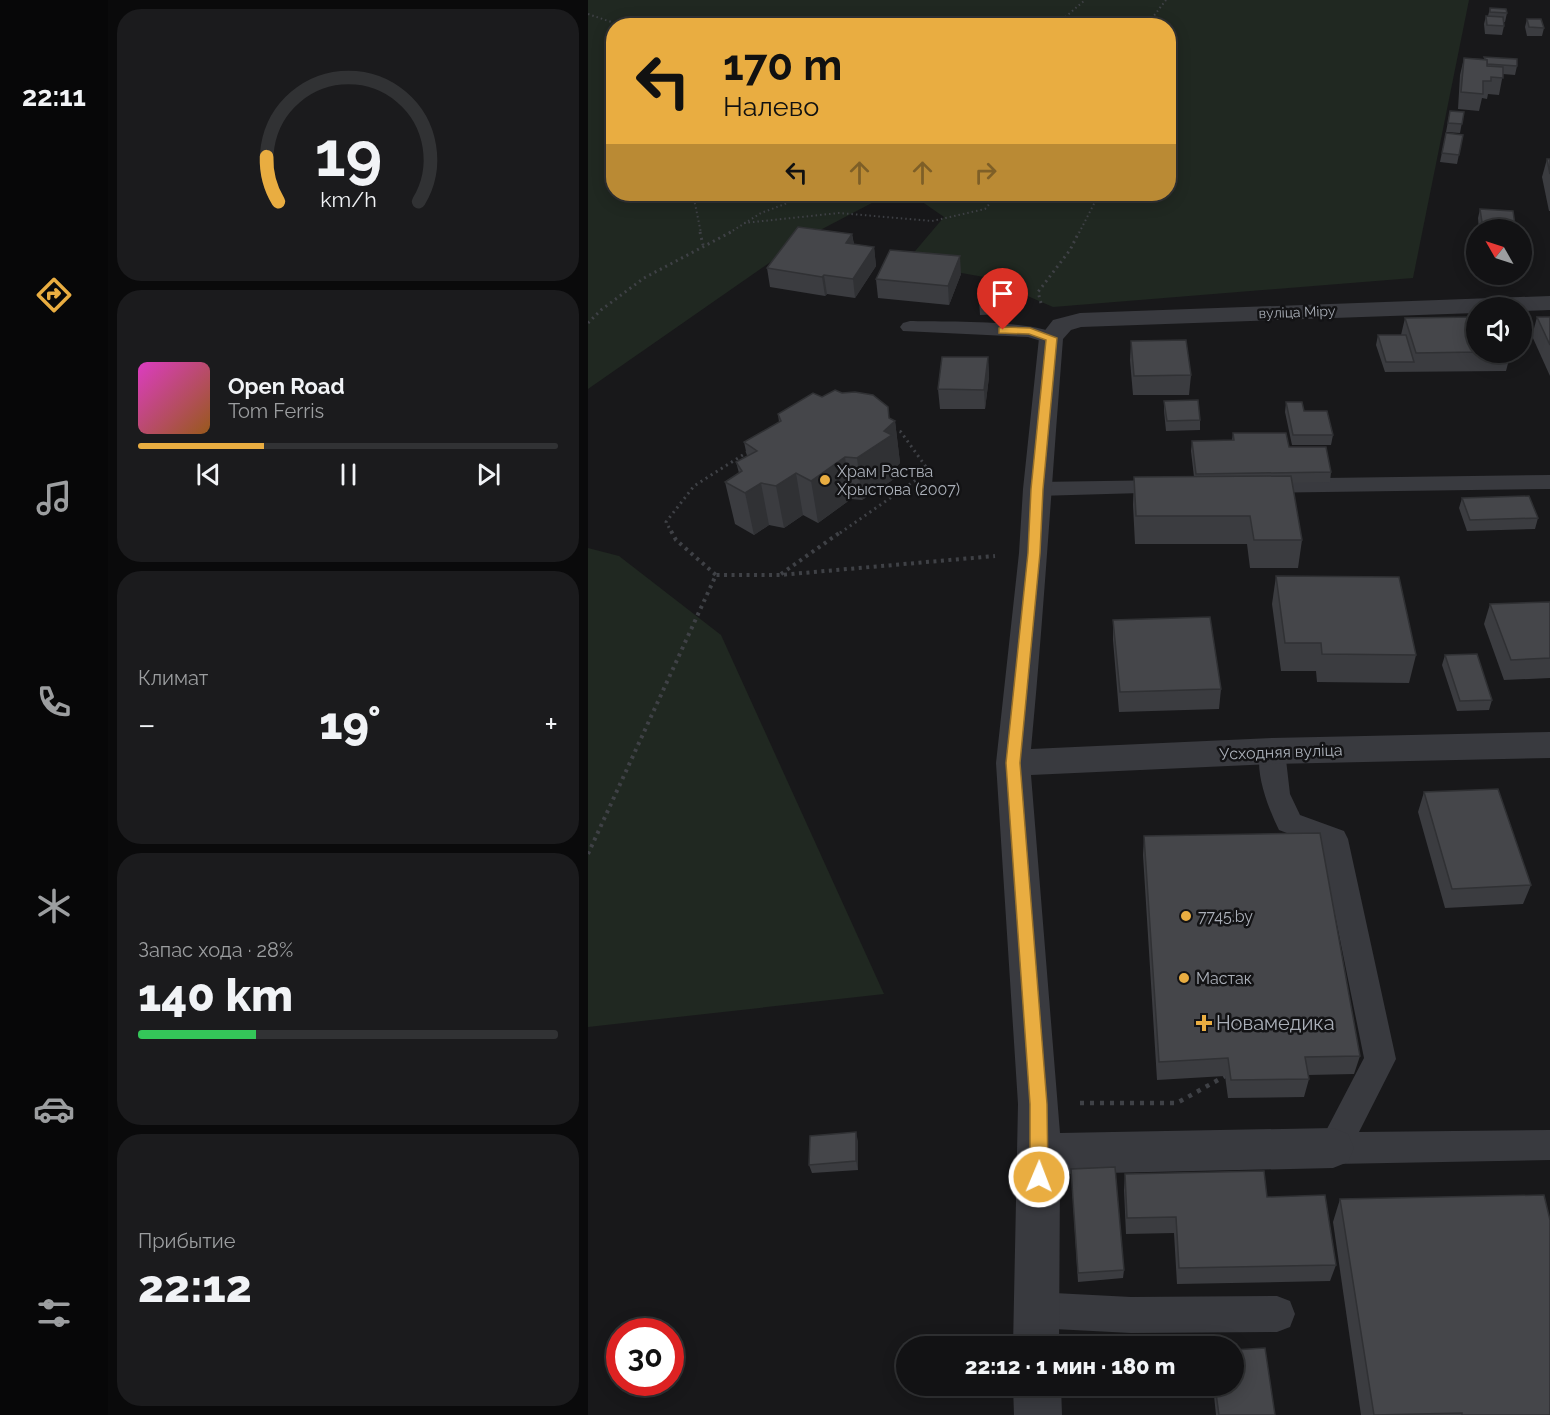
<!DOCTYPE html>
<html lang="ru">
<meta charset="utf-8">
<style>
body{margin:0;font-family:Raleway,sans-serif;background:#1b1b1d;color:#f1f3f6;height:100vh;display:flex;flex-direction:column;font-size:22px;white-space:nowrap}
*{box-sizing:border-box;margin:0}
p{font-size:20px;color:#9c9ea0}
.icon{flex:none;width:33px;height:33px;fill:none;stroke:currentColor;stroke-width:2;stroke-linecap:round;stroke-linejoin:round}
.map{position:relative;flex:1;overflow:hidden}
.drawer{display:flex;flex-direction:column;gap:9px;padding:9px;background:#0a0a0b;width:480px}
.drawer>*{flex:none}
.hud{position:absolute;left:18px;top:18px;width:570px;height:183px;border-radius:24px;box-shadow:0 3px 15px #0003,0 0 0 2px #313234;background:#e9ad41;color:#111;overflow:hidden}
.needle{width:39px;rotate:309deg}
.controls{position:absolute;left:878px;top:219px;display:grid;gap:12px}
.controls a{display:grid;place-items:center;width:66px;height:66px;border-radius:50%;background:#121214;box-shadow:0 3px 15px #0003,0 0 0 2px #313234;font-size:30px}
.speed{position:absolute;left:18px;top:1318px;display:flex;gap:12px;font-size:30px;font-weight:700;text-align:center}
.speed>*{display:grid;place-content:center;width:78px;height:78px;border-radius:50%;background:#121214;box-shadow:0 3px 15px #0003,0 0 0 2px #313234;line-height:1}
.speed .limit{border:9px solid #d22;background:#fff;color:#111}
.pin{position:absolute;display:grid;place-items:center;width:51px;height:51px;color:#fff;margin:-62px -26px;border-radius:50% 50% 50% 0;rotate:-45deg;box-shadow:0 0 6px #0007}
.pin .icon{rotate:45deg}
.me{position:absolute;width:66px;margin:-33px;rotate:1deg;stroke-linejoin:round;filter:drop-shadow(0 0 4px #0008)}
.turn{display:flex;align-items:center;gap:21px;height:126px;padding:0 18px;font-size:27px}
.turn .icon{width:78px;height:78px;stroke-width:2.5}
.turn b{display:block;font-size:42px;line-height:51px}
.lanes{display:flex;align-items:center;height:57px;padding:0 18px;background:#0003;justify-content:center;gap:30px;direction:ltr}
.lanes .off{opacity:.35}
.big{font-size:45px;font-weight:800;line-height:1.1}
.drawer .card{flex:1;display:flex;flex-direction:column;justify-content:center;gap:9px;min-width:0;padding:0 21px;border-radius:24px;background:#1b1b1d}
.drawer .dial{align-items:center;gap:0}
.dial svg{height:156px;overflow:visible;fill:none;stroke:#313234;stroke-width:7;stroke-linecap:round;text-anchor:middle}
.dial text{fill:#f1f3f6;stroke:none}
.song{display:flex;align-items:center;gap:18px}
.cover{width:72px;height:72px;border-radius:9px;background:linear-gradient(135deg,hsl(310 70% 55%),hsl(30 70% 35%))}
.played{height:6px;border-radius:3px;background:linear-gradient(90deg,#e9ad41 30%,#313234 30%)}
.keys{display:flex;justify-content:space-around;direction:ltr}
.heat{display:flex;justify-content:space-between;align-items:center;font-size:33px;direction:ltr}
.charge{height:9px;border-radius:4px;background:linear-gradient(90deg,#34c759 28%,#313234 0)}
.trip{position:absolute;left:308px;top:1336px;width:348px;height:60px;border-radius:30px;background:#121214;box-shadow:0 3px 15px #0003,0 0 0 2px #313234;font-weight:800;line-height:60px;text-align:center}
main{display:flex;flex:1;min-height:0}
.dock{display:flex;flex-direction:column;width:108px;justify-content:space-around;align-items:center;background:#070708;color:#9c9ea0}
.dock .icon{width:42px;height:42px}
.dock .on{color:#e9ad41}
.dock b{font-size:27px;color:#f1f3f6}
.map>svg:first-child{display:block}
.green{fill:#202821;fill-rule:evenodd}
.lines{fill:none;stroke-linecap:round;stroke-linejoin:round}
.path-far3{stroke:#3f4146;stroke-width:2;stroke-dasharray:1.5 3;stroke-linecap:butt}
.path-far2{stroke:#3f4146;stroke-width:3;stroke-dasharray:2 4;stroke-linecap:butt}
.path-far1{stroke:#3f4146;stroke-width:4;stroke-dasharray:3 4.5;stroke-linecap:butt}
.path{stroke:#3f4146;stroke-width:4.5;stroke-dasharray:4 6;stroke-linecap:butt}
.service{fill:#393a3f;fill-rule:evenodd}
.minor{fill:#393a3f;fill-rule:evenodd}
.wall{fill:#3b3c40}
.shaded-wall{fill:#303134}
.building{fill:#45464a;stroke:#303134;stroke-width:1.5}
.route{fill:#e9ad41;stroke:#97702a;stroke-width:1.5}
.poi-dot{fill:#e9ad41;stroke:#131315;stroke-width:2}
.labels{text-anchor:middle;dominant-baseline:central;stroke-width:5;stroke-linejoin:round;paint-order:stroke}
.far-street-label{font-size:14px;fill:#abb0b9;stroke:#131315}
.poi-label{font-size:16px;fill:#abb0b9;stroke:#131315;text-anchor:start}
.street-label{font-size:16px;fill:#abb0b9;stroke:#131315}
.near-poi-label{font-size:20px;fill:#abb0b9;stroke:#131315;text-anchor:start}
</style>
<main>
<nav class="dock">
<b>22:11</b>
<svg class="icon on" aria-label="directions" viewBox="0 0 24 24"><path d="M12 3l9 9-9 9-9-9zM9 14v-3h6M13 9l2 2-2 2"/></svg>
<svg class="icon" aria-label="music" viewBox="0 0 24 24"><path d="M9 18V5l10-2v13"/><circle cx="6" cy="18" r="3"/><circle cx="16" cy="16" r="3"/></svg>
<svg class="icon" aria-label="phone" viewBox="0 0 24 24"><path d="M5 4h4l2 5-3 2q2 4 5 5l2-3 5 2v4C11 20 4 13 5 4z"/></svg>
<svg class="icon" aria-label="climate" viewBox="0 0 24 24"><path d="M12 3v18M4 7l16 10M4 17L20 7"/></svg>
<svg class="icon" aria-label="car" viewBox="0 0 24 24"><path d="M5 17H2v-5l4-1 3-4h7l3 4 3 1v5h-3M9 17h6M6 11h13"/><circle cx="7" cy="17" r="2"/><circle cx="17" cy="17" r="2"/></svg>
<svg class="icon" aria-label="filters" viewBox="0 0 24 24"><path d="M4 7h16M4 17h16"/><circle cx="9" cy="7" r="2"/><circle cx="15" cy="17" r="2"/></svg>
</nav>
<section class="drawer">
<div class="card dial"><svg viewBox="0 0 100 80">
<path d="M14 69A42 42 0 1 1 86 69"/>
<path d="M14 69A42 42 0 0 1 8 46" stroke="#e9ad41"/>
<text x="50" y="56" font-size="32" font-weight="700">19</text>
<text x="50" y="72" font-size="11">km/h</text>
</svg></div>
<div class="card">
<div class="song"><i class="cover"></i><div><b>Open Road</b><p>Tom Ferris</p></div></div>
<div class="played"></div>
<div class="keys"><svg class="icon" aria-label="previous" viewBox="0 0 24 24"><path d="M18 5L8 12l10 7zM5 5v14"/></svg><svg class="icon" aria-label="pause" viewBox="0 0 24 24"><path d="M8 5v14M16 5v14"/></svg><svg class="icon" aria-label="next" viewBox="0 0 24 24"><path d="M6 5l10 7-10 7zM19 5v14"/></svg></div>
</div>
<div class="card"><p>Климат</p>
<div class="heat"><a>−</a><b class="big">19°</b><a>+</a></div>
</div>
<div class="card"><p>Запас хода · 28%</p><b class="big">140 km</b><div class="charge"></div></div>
<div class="card"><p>Прибытие</p><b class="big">22:12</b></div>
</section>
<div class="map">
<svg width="962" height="1415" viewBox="0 0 962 1415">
<rect width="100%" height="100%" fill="#18181a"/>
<!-- green -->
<g class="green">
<path d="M0,0h881l-56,278 -360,29 -69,-30 -79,-14 39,-46 -23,-16 -32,-7 -84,44 -217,151zM26,26h554v168h-554z"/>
<path d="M0,548l31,8 102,79 163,359 -296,33z"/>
</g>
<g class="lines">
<!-- path-far3 -->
<g class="path-far3">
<path d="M0,14l35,12"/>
<path d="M467,26l30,-26"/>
<path d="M558,26l20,-26"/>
<path d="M105,194l8,39"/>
<path d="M156,223l95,-10 93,8 53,-12 13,-15"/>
<path d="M141,233l32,-20 24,-9 14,-10"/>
<path d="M491,233l20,-39"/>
</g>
<!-- path-far2 -->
<g class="path-far2">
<path d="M112,232l3,13"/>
<path d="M453,303l-3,-11 32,-42 9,-18"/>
<path d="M0,323l13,-13 43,-32 87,-46"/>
<path d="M84,533l-6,-11 28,-36 55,-35"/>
<path d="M252,533l89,-62 -28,-39 -9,-3"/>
</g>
<!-- path-far1 -->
<g class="path-far1">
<path d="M83,531l5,9 40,35"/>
<path d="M193,574l61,-43"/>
<path d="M0,854l128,-279h64l215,-19"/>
</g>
<!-- path -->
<path class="path" d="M492,1103h97l48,-27"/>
<!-- service -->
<g class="service">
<path d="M322,321c26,1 138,-2 151,17l-3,4 -7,2 -23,-7 -125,-6 -3,-4 3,-4z"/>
<path d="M962,475v14l-291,4 -8,-2 -3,-5 3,-5 8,-2z"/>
<path d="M581,480l8,2 3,5 -3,5 -140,4 -8,-2 -3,-5 3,-5 8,-2z"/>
<path d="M684,741l9,3 4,7 5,43 10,21 44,16 4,8 48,220 -37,73 191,-2v30l-217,4 -12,-5 -4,-11 47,-90 -43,-212 -42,-16c-10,-20 -28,-65 -16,-86z"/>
<path d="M447,1292l96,5 146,-1 13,5 5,13 -5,13 -13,5 -146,1 -96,-5 -13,-5 -5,-13 5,-13z"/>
</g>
<!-- minor -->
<g class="minor">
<path d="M962,296v14l-29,1v-3h-45v5l-395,14 -10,3 -8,9c-11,137 -19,273 -32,410l241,-11 278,-6v26l-278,6 -241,11 29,358 273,-5 15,6 6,14 -6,14 -15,6 -273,6 -1,173h-46l5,-243 -22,-341 23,-210 4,-64 16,-151 14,-18 27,-7z"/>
<path d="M425,1386h48l1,29h-48z"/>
</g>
</g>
<!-- wall -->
<g class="wall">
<path d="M902,8l17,5 -2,9h-1v4l-2,9 -17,-1 -1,-10 2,-8h2z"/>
<path d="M939,19l17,9 -2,8h-15l-2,-9z"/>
<path d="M896,57l33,9 -2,9 -12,-1 -4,21 -11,-1 -1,5 -5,-1 -3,13 -21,-2 2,-34 4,-17 20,1z"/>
<path d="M862,111l14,1 -4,21 -14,-1z"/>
<path d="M858,133l17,2 -6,29 -17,-2z"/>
<path d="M959,159h3v52h-1l-7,-34z"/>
<path d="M892,209l35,16 -1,5h-35l-1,-12z"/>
<path d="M264,234l2,10 20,3 2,19 -21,32 -28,-4 -2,2 -55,-9 -3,-19z"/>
<path d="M373,274l-12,31 -71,-7 -2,-19z"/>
<path d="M391,298l22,6v10l-21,1z"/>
<path d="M888,317v35h35l-5,19 -121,1 -9,-27 2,-10h23l4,-17z"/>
<path d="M949,317h13v59l-18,-40z"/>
<path d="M543,341l60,34 -2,20h-56l-3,-35z"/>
<path d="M400,357l1,20 -4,32h-45l-2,-20z"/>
<path d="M234,397l68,22 5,2 5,42 -4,4 1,10 -35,23 -11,-1 -33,24 -15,-8 -19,13 -15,-3 -15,10 -19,-11 -10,-42 14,-9 -3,-11 11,-6 -3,-14 35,-20 -1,-8z"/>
<path d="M576,401l36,19v10l-34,1 -2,-20z"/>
<path d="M698,402l18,9 29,24 -2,10h-39l-7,-33z"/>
<path d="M645,433l56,14 42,25 -1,10 -38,1 10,57 -4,28h-48l-3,-24h-112l-2,-39 1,-28h60l-3,-26 1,-10 40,-1z"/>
<path d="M874,498l76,20 -3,11 -68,2 -8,-23z"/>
<path d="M688,576l140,79 -7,28 -92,-1 -1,-11h-35l-9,-67z"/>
<path d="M962,602v76l-46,2 -20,-56 6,-20z"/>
<path d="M525,620l108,69 -2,20 -100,3 -6,-72z"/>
<path d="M857,655l47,45 -3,10 -32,1 -15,-46z"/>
<path d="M836,792l107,93 -8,19 -78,4 -27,-96z"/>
<path d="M556,836l216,220 -6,18 -46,1 1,4 -5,18 -76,1 -3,-22 -68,4 -14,-225z"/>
<path d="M270,1141v29l-46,3 -3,-8z"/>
<path d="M483,1169l53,101 -1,8 -45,4z"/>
<path d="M537,1174l142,23 69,68 -6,16 -153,3 -3,-51 -48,1 -2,-44z"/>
<path d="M752,1199l210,216h-189l-28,-193z"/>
<path d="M625,1386h20l42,29h-59z"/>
</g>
<!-- shaded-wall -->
<g class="shaded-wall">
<path d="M264,234l3,19 -9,-10z"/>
<path d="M286,247l2,19 -21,32 -2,-19z"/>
<path d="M372,256l1,18 -12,31 -1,-19z"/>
<path d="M236,275l3,19 -2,2 -3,-19z"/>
<path d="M400,357l1,20 -4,32 -1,-19z"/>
<path d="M300,407l2,19 5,-5 5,42 -4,4 1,10 -35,23 -5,-42z"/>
<path d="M257,457l6,42 -33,24 -7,-42z"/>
<path d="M208,473l7,42 -19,13 -8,-42z"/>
<path d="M173,483l8,42 -15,10 -9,-42z"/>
<path d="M268,1132l2,9v29l-2,-9z"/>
</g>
<!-- building -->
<g class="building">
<path d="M902,8l16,1 1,4 -17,-1z"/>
<path d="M898,16l17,1 1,9 -17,-1z"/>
<path d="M939,19h14l3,9 -15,-1z"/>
<path d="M896,57l33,2v7l-30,-2v-4l-2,-1z"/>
<path d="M876,58l23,2v6l16,1v11l-12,-1v4h-8v13l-22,-2z"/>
<path d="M862,111l14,1 -2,12 -14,-1z"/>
<path d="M858,133l17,2 -4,20 -17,-2z"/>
<path d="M959,159h3v15z"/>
<path d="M892,209l33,2 2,14 -33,-3z"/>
<path d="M210,227l54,7 -6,9 28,4 -21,32 -29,-4 -2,2 -55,-9z"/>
<path d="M302,250l70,6 -12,30 -72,-7z"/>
<path d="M412,297l1,7 -21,1 -1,-7z"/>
<path d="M888,317v35l-60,1 -11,-35z"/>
<path d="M949,317h13v28z"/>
<path d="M790,335h28l8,27h-28z"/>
<path d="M598,340l5,35 -57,1 -3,-35z"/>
<path d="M354,357h46l-4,33 -46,-1z"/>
<path d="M247,390l7,3 13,-1 18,3 15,12 1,11 6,3 -11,10 8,4 -35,23 -12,-1 -34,24 -15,-8 -20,13 -15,-3 -16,10 -20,-11 17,-11 -6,-9 21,-11 -13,-9 37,-21 -3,-7 35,-21 9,4z"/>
<path d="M610,400l2,20 -33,1 -3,-20z"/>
<path d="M698,402h16l2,9h23l6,24h-40z"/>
<path d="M645,433h53l3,14h37l5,25 -135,2 -4,-33 42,-1z"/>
<path d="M703,476l11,64h-48l-4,-24h-114l-2,-39z"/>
<path d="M941,496l9,22 -68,2 -8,-22z"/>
<path d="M688,576l123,1 17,78 -94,-1 -1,-11h-36z"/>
<path d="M962,602v56l-39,2 -21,-56z"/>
<path d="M622,617l11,72 -101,3 -7,-72z"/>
<path d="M889,654l15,46 -32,1 -15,-46z"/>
<path d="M910,789l33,96 -79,4 -28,-97z"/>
<path d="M732,833l40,223 -55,1 4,22 -78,1 -3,-22 -69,4 -15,-226z"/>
<path d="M268,1132v29l-47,4 1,-29z"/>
<path d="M527,1167l9,103 -46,3 -7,-104z"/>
<path d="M676,1171l3,26 58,-2 11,70 -157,3 -3,-51 -49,1 -2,-44z"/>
<path d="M956,1195l6,25v195h-88v-2l-88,2 -34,-216z"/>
<path d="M677,1348l10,67h-56l-4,-29h18v-36z"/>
</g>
<!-- route -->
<path class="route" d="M415,327l27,1 27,10 -14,151 -3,64 -20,210 27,341 1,73 -2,6 -7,2 -6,-2 -3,-6v-73l-24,-341 22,-210 3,-64 15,-149 -17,-6 -30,-1v-5z"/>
<!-- markers -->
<g class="poi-dot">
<circle cx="237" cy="480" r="6"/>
<circle cx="598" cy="916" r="6"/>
<circle cx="596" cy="978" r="6"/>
<path d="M613 1014h6v6h6v6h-6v6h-6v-6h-6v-6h6z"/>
</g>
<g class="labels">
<!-- far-street labels -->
<g class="far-street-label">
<text transform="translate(709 312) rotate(-2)">вуліца Міру</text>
</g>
<!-- poi labels -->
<g class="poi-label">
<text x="249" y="471">Храм Раства<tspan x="249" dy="18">Хрыстова (2007)</tspan></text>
<text x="610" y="916">7745.by</text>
<text x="608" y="978">Мастак</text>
</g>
<!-- street labels -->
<g class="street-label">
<text transform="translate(693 752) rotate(-2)">Усходняя вуліца</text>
</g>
<!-- near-poi labels -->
<g class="near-poi-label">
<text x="628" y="1023">Новамедика</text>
</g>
</g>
</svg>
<div class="controls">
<a><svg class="needle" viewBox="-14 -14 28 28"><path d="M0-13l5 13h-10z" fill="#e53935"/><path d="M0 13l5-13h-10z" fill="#9c9ea0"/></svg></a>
<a><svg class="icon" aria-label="sound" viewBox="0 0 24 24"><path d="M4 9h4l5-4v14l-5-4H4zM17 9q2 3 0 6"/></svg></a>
</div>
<div class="speed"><div class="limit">30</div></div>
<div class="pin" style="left:415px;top:330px;background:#d93025"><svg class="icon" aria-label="arrive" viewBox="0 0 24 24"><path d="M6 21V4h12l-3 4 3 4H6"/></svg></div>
<svg class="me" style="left:451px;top:1177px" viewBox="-20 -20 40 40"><circle r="17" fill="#e9ad41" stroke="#fff" stroke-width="3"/><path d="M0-11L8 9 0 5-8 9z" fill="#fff"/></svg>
<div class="trip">22:12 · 1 мин · 180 m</div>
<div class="hud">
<div class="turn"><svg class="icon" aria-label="left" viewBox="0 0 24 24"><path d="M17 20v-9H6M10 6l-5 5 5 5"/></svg><div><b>170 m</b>Налево</div></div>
<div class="lanes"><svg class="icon" aria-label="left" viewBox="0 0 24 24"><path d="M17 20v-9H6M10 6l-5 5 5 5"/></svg><svg class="icon off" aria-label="ahead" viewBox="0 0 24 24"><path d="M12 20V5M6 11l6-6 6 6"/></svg><svg class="icon off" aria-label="ahead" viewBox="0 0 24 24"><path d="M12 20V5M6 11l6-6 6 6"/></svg><svg class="icon off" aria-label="right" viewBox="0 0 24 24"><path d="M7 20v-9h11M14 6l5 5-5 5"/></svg></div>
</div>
</div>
</main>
